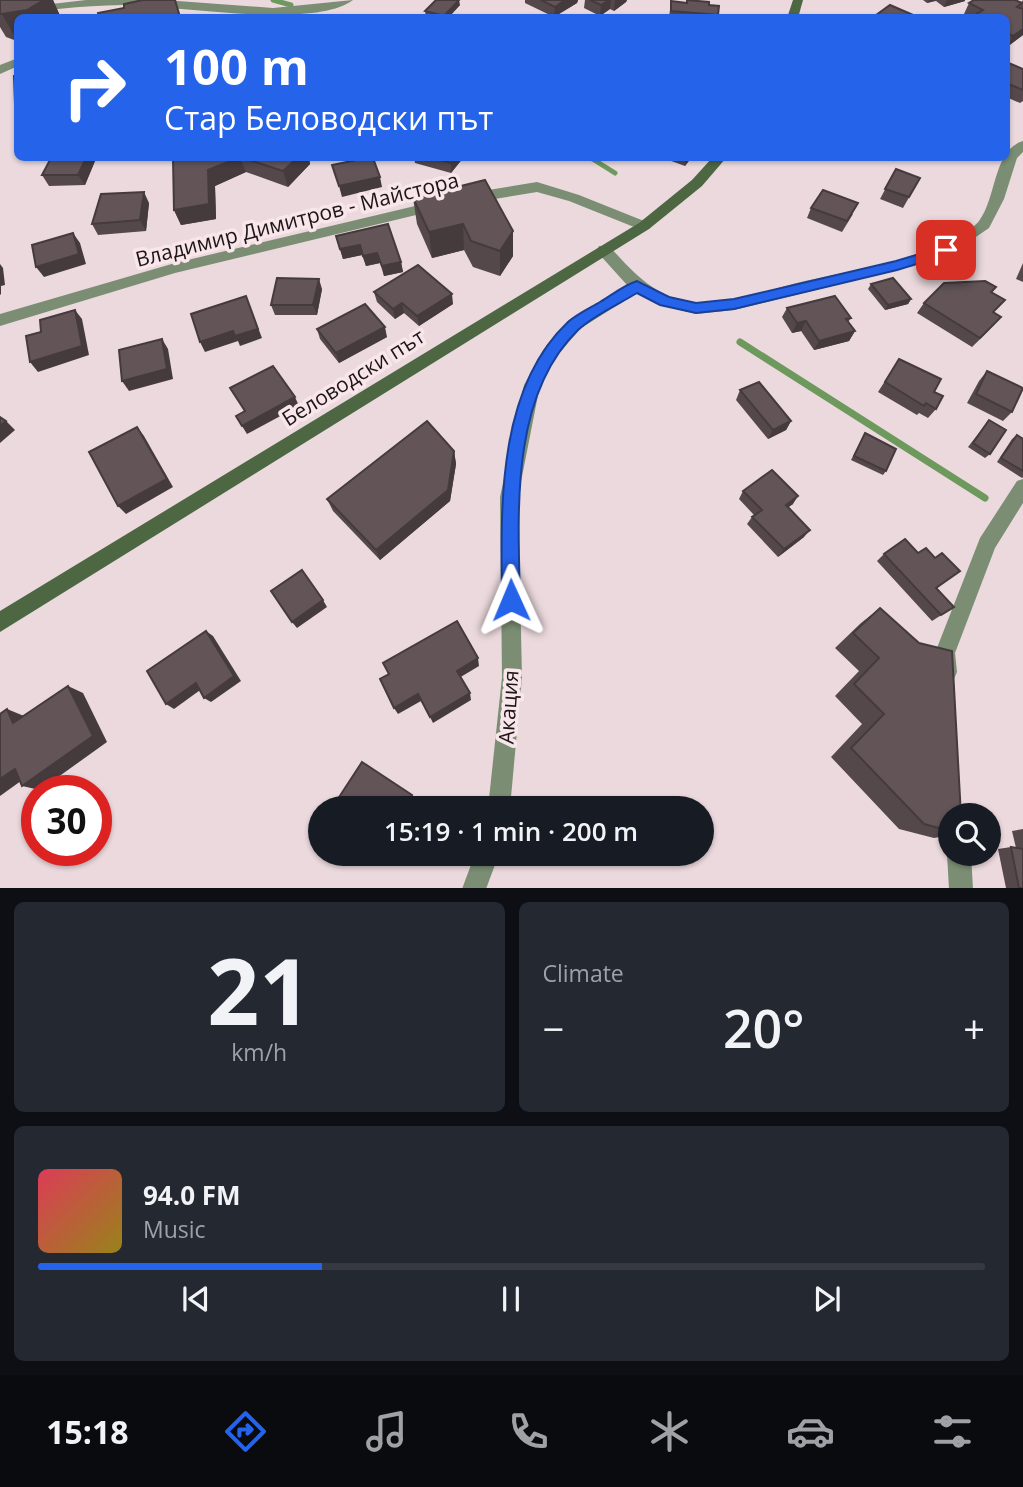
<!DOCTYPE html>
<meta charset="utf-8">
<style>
body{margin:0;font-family:"Open Sans",sans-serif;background:#242831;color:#f1f3f6;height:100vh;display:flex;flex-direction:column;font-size:26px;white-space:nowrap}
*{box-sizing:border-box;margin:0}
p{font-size:23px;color:#9ea1a6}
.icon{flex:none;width:38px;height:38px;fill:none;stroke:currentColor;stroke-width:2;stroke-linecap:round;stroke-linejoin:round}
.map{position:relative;height:888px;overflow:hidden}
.drawer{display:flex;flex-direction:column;gap:14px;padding:14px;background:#0d0f14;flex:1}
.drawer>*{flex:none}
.hud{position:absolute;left:14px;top:14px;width:996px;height:147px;border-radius:10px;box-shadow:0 2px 5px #0004;background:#2563eb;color:#fff;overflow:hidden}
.fabs{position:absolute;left:938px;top:803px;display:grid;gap:14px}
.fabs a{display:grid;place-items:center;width:63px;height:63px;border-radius:50%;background:#171b24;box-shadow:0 2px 5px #0004;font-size:35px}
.speed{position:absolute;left:21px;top:775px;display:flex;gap:14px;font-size:35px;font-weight:700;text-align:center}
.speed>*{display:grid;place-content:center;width:91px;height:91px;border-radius:50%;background:#171b24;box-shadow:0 2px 5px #0004;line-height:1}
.speed .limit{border:10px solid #d22;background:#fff;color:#111}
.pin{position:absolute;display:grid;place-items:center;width:60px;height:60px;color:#fff;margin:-30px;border-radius:14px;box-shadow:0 4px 10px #0006}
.me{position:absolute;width:77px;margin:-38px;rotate:359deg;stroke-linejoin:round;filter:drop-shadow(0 0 5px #0008)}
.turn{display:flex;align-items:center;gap:24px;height:147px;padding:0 35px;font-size:32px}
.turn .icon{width:91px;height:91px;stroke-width:2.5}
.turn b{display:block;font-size:49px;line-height:60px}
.big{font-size:52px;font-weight:600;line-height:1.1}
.drawer .card{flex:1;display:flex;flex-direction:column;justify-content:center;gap:10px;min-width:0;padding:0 24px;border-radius:10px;background:#242831}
.drawer .dial{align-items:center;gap:0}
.dial b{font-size:91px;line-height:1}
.song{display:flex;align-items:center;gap:21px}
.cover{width:84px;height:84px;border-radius:10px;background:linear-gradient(135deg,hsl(350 70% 55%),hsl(50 70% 35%))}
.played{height:7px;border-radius:4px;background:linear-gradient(90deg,#2563eb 30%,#363941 30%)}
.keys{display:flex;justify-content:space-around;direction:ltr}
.heat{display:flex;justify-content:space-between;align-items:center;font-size:38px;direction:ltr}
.drawer .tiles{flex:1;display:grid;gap:14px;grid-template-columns:1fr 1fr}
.card:last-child{grid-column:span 2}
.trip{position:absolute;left:308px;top:796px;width:406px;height:70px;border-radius:35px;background:#171b24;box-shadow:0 2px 5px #0004;font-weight:600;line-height:70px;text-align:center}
.tabs{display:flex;height:112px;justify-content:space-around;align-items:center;background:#090b0e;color:#9ea1a6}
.tabs .icon{width:49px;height:49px}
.tabs .on{color:#2563eb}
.tabs b{font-size:32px;color:#f1f3f6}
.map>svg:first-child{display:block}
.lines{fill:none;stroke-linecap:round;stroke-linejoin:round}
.stream-far1{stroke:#6d995d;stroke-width:5}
.stream{stroke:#6d995d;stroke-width:7}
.street{fill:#7b8e74;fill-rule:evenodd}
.secondary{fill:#4c6742;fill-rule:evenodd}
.wall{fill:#54484b}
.shaded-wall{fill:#453b3d}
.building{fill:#625457;stroke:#453b3d;stroke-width:2}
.route{fill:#2563eb;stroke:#184099;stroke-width:2}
.labels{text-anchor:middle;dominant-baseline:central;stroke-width:7;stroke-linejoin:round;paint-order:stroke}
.street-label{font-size:21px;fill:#1c1618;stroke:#f8e6ea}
</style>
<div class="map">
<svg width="1023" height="889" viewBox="0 0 1023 889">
<rect width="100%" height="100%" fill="#ebd9dd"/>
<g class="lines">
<!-- stream-far1 -->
<g class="stream-far1">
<path d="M273,0l18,5"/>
<path d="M591,158l24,15"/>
</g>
<!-- stream -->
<path class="stream" d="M740,342l245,156"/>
<!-- street -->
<g class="street">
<path d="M86,0h78l109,8 80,-8c-39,30 -178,5 -231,5 -41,1 -82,5 -122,11v-6z"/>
<path d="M18,58v8l-18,8v-9z"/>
<path d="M1023,141v11l-6,6 -13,41 -15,29 -38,26 -54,16 -163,40 -38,4 -36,-9 -23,-12 -56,35 -26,30 -15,27 -22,112 4,180 -12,131h-22l14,-131 -2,-180 24,-112 19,-35 26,-30 58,-35 -28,-31 -2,-4 2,-4h10c25,27 48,54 87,56 36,2 75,-13 109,-21 44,-10 93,-17 134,-34 12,-5 33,-17 40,-26 18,-24 14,-71 44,-80z"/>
<path d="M537,182l42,13 70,28 2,3 -2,3h-10l-70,-28 -32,-9 -67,11 -7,-5 7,-5z"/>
<path d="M436,201l5,2v6l-266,64 -175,53v-12l175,-51z"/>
<path d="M1023,479v24l-28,45 -40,105 2,19 -3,7 -7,3 -7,-3 -5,-26 45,-115 37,-57z"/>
<path d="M950,847v7h21l2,35h-24l-2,-35z"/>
<path d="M475,854h24l-13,35h-24z"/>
</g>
<!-- secondary -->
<g class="secondary">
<path d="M793,0h10l-5,18h-11z"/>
<path d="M712,158h14l-24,28 -53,43 -649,403v-21l639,-388 53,-43z"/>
</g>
</g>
<!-- wall -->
<g class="wall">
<path d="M0,0h53l8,18h-43l-1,23 -11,-4 -6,-10z"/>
<path d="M525,0h53l-1,3 -23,14 -29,-14z"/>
<path d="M585,0h42l-1,2 -12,9 -4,-2 -10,7 -16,-8z"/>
<path d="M923,0h42v1l-21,6 -8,-6 -9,2z"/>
<path d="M1023,0v35l-16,12 -1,-1v-28h-35l-7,-4 5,-11h52z"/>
<path d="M671,1l38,4 9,10v3h-49z"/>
<path d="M460,5l-12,13 -22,-1 -1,-6z"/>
<path d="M1006,62l17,7v32l-3,2 -14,-6z"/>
<path d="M178,158h131l1,6 -22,23 -42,-15 -31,14 1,33 -35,6 -7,-15z"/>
<path d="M414,158h49l-12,15 -36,-10z"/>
<path d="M663,158h28l-6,8z"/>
<path d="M95,161l-10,24 -36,1 -7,-11z"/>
<path d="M896,169l24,9 -17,30 -23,-9z"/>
<path d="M413,198l100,33v25l-13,20 -27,-9 -9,-17 -32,8 -15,-34z"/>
<path d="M149,203l-3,28 -48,4 -6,-11z"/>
<path d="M811,208l42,6 -11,18 -35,-14z"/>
<path d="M336,236l65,26 2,10 -19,4 -4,-13 -14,3 -4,-11 -19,4z"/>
<path d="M1023,263v19l-7,-3z"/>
<path d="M871,284l40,15 -3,5 -23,6 -17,-21z"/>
<path d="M996,287l-4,6 2,19 7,5 -29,30 -55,-34 7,-10z"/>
<path d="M322,289l-5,26h-42l-4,-10z"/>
<path d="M374,292l79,12 -34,22 -15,-13 -9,6 -18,-17z"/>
<path d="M787,308l64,10 -3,4 7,9 -6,10 -35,9 -13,-19 -9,2 -10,-16z"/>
<path d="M317,329l70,8 -48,26 -19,-24z"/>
<path d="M899,359l35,33 2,17 -8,9 -9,-5 -2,2 -39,-23z"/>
<path d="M987,371l25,41 -9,9 -36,-18 12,-22z"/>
<path d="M740,390l51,31 -5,9 -18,9 -32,-39z"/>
<path d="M989,420l1,34 -5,4 -17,-11z"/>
<path d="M865,433l21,38 -3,4 -32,-15z"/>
<path d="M1017,435l6,4v38l-1,1 -25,-16 15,-23z"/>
<path d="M454,451l2,13 -6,37 -70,59 -47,-49 -6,-12z"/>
<path d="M743,491l50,13 -5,3 16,30 -26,20 -31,-33 5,-7 2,-2 -15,-16z"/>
<path d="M884,554l53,34 17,19 -22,14 -55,-60z"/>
<path d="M880,608l70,208v19l-16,3 -35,-9 -68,-72 31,-33 -27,-28 24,-25 -24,-23 26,-25z"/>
<path d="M1023,829v59h-17l-8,-39 13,-2 5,1 -4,-17z"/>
</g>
<!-- shaded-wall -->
<g class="shaded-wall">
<path d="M44,0h9l8,18h-43l-1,23 -15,-27z"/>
<path d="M459,0l1,5 -12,13h-4v-2z"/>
<path d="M565,0h13l-1,3 -23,14 1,-10z"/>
<path d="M609,0h2l-1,9 -10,7 1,-11z"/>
<path d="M615,0h12l-1,2 -12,9z"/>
<path d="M929,0h8l-10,3z"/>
<path d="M947,0h18v1l-21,6z"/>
<path d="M1023,29v6l-16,12 6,-11z"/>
<path d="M86,158h7l2,3 -10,24 -7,-10z"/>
<path d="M238,158h2l6,14 -31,14 1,33 -35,6 -7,-15 34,-40z"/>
<path d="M297,158h12l1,6 -22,23 -5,-16z"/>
<path d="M454,158h9l-12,15v-10z"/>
<path d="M688,158h3l-6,8 1,-6z"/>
<path d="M380,177l2,10 -40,10 -3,-11z"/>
<path d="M144,192l5,11 -3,28 -6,-11z"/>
<path d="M463,224l1,26 -32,8 -3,-26z"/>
<path d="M513,231v25l-13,20v-25z"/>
<path d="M73,233l7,10 6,21 -42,13 -8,-10z"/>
<path d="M360,245l2,10 -19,4 -3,-10z"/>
<path d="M377,253l3,10 -14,3 -3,-10z"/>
<path d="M401,262l2,10 -19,4 -2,-10z"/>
<path d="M0,264l3,4 2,17 -4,1v8l-1,1z"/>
<path d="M319,279l3,10 -5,26 -4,-10z"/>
<path d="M452,294l1,10 -34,22 -2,-10z"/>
<path d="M246,296l16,42 -22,8 -2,-5 -33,11 -5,-10 33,-11z"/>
<path d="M911,299l-3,5 -23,6 3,-5z"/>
<path d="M402,303l2,10 -9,6 -2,-10z"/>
<path d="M75,310l7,9 7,36 -51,17 -8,-10z"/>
<path d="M1001,317l-8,9 -21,21 8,-9z"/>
<path d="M806,321l-5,10 -9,2 5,-10z"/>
<path d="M385,327l2,10 -48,26 -3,-10z"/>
<path d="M855,331l-6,10 -35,9 5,-9z"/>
<path d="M162,339l6,10 5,30 -44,12 -7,-10z"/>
<path d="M295,397l4,9 -52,28 -5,-8z"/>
<path d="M6,421l9,9 -15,13v-17z"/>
<path d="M791,421l-5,9 -18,9 5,-9z"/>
<path d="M137,427l7,9 29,51 -47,27 -8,-8z"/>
<path d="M454,451l2,13 -6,37 -70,59 -4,-10z"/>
<path d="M798,496l-5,8 -13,9 6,-8z"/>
<path d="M810,530l-6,7 -26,20 6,-8z"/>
<path d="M323,600l4,7 -30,21 -5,-6z"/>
<path d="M206,631l7,5 28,45 -30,21 -7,-4z"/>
<path d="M478,658l1,8 -20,12 -2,-7z"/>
<path d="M196,683l7,5 -29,21 -8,-5z"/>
<path d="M68,686l15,7 24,49 -67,48 -18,-4z"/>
<path d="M470,693l1,7 -38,23 -3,-6z"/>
<path d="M418,694l3,7 -23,13 -4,-6z"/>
<path d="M7,709l17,7 -11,7z"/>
<path d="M15,769l17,4 -32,23v-17z"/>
<path d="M412,795l3,3 -7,10h-4z"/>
<path d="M377,854h4l-6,9 -3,-1z"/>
</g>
<!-- building -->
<g class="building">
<path d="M0,0h44l-17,10 -25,4h-2z"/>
<path d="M143,0h32l5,17 -81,1 -1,-5 26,-5v-4z"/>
<path d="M436,0h23l-15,16 -19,-5z"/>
<path d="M541,0h24l-10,7z"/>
<path d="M590,0h19l-8,5z"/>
<path d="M687,0l22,2v3l10,1 -1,9 -47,-4v-10l16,2z"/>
<path d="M974,0h41l7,3 -5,4 6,2v20l-10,7 -7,-3v-15l-35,-1 12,-7 -14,-7z"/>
<path d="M890,5l30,13h-48z"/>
<path d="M1006,62l17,7v21l-17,-7z"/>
<path d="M14,76h4v27l-3,1z"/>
<path d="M51,158h35l-8,17h-36z"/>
<path d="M178,158h60l-30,12 1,34 -35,6 -1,-51z"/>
<path d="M243,158h54l-14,13z"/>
<path d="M366,158h7l7,19 -41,9 -7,-21z"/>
<path d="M433,158h21l-3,5z"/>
<path d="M896,169l24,9 -11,19 -24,-8z"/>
<path d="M485,180l28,51 -13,20 -29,-10 -8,-17 -34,8 -16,-34z"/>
<path d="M823,190l35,13 -11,18 -36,-13z"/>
<path d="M144,192l-4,28 -48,4 9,-30z"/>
<path d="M388,224l13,38 -19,4 -5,-13 -14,3 -3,-11 -20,4 -4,-13z"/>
<path d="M73,233l6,21 -43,13 -4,-22z"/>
<path d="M418,265l34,29 -35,22 -15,-13 -9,6 -19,-17z"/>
<path d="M277,278l42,1 -6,26h-42z"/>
<path d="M893,278l18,21 -23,6 -17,-21z"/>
<path d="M985,281l11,6 -5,5 14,8 -12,12 8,5 -21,21 -56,-35 20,-20z"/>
<path d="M246,296l12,33 -23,7 -2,-5 -33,11 -9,-28z"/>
<path d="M835,296l16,22 -5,1 9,12 -36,10 -13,-20 -9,2 -10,-15z"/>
<path d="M365,304l20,23 -49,26 -19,-24z"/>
<path d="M75,310l7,36 -52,16 -4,-26 15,-4 -1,-12z"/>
<path d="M162,339l5,30 -45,12 -3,-31z"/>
<path d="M899,359l42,20 -7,13 9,4 -7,13 -10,-6 -2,3 -39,-24z"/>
<path d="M273,366l22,31 -53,29 -6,-10 9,-5 -15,-23z"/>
<path d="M987,371l36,17 -11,24 -36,-18z"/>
<path d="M759,382l32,39 -18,9 -33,-40z"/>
<path d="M0,417l6,4 -6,5z"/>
<path d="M989,420l17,10 -16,24 -17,-11z"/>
<path d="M427,421l27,30 -6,39 -72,60 -49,-51z"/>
<path d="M137,427l30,52 -49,27 -29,-54z"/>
<path d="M865,433l31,16 -10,22 -32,-15z"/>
<path d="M1017,435l6,4v32l-22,-13z"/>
<path d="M772,470l26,26 -12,9 24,25 -26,19 -32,-32 10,-7 -19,-19z"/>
<path d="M905,539l13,14 8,-5 9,10 7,-5 18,18 -24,17 18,19 -13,8 -57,-61z"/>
<path d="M302,570l21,30 -31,22 -21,-31z"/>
<path d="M880,608l39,35 33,8 9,165h-11v15l-26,-7 -73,-76 33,-34 -30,-30 25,-26 -26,-25z"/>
<path d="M457,621l21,37 -21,13 13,22 -40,24 -12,-23 -24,14 -14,-29 9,-5 -6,-11z"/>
<path d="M206,631l28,45 -30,22 -8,-15 -30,21 -19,-33z"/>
<path d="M68,686l25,50 -71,50 -7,-17 -15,10v-65l7,-5 6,14z"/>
<path d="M362,762l50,33 -8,13h-72z"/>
<path d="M1011,847l12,2v39h-4z"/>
<path d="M361,854h16l-5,8z"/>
</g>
<!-- route -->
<path class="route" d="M946,246l6,4 -2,4 -53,16 -163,39 -38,4 -36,-8 -23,-12c-18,11 -43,22 -59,37 -68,66 -60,183 -58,270l-3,6 -6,3 -7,-3 -2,-6c-1,-91 -6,-210 66,-278 9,-8 22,-14 32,-20 12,-7 24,-17 37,-21l32,16 27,6 38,-4 162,-38z"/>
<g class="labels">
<!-- street labels -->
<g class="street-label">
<text transform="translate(297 219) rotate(-14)">Владимир Димитров - Майстора</text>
<text transform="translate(353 377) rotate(-32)">Беловодски път</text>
<text transform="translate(508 707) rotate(-86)">Акация</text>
</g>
</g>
</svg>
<div class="fabs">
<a><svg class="icon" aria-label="search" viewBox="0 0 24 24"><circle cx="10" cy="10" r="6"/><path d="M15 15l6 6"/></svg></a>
</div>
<div class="speed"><div class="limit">30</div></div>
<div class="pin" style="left:946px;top:250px;background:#d93025"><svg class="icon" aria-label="arrive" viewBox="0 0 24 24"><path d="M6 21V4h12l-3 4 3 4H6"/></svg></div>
<svg class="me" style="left:511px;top:600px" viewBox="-20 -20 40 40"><path d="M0-17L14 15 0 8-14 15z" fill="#2563eb" stroke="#fff" stroke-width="4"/></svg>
<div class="trip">15:19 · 1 min · 200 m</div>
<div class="hud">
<div class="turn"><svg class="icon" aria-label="right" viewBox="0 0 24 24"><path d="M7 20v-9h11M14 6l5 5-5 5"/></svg><div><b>100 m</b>Стар Беловодски път</div></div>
</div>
</div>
<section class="drawer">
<div class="tiles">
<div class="card dial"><b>21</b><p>km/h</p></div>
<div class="card"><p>Climate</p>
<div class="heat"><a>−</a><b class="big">20°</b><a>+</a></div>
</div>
<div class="card">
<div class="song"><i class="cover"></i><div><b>94.0 FM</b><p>Music</p></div></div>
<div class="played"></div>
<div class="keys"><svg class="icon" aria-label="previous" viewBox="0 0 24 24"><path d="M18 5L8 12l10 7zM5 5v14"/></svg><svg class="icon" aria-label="pause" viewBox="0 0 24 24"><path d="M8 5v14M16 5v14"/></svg><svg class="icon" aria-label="next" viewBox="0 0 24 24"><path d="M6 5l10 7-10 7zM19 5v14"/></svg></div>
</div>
</div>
</section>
<nav class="tabs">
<b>15:18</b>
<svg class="icon on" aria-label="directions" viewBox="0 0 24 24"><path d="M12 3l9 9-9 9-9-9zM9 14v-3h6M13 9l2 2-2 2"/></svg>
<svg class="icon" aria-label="music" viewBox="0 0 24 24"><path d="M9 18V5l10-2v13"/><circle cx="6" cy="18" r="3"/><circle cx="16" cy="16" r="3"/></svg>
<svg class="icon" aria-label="phone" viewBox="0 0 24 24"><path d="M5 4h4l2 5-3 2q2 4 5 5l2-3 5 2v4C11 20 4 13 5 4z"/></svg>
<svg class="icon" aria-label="climate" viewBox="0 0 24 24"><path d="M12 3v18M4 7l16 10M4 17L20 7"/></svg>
<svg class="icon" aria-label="car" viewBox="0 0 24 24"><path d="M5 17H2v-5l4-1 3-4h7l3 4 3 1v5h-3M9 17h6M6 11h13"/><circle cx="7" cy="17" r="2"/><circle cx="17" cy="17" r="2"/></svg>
<svg class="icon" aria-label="filters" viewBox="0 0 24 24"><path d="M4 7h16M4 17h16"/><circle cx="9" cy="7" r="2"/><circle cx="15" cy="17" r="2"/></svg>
</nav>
